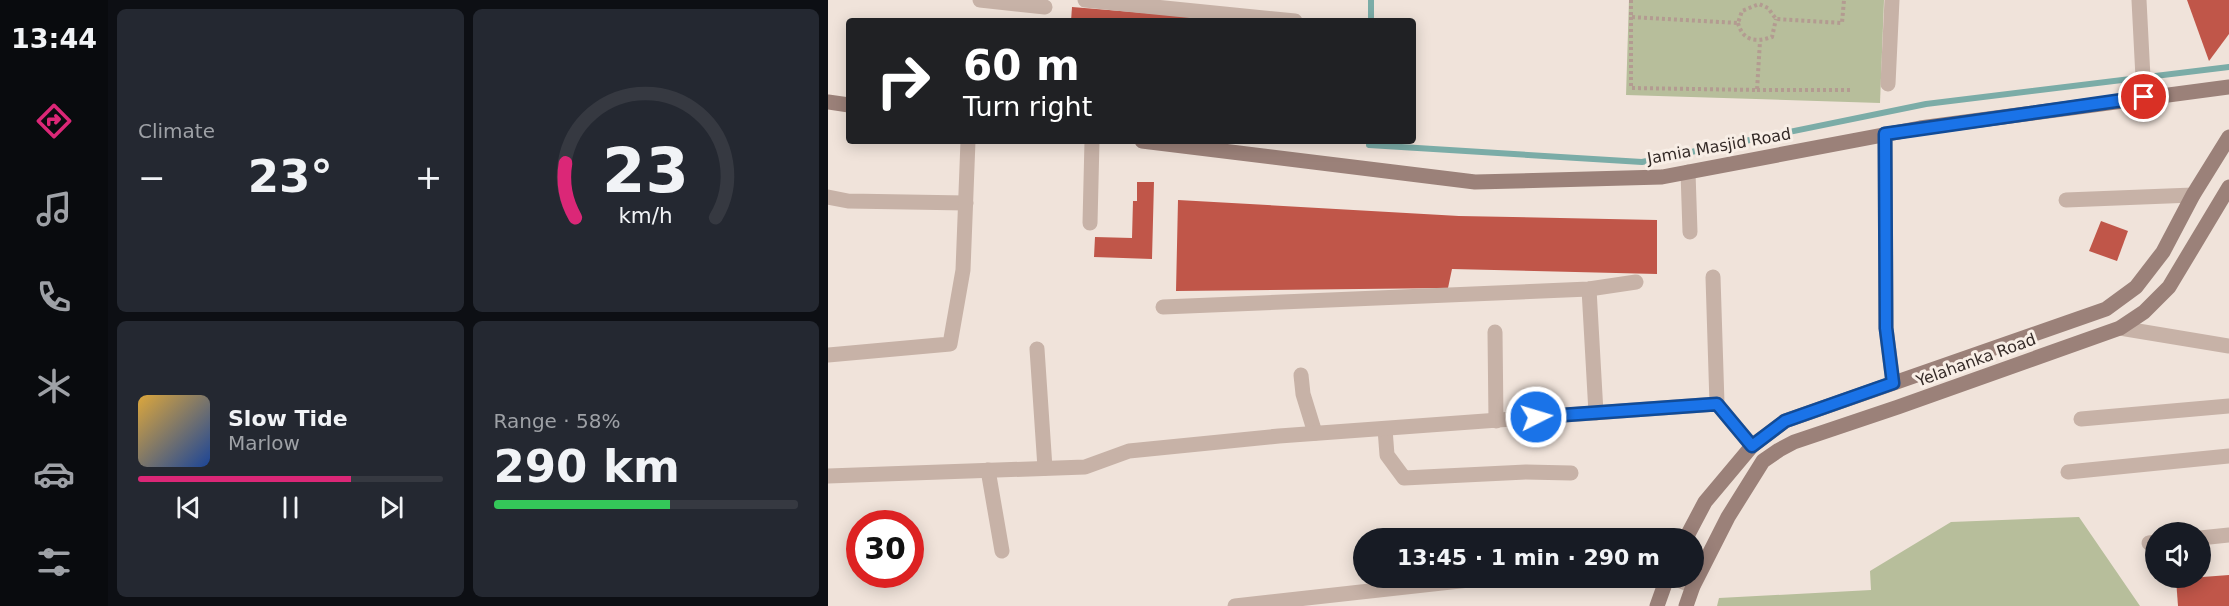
<!DOCTYPE html>
<meta charset="utf-8">
<style>
body{margin:0;font-family:"DejaVu Sans",sans-serif;background:#242831;color:#f1f3f6;height:100vh;display:flex;flex-direction:column;font-size:22px;white-space:nowrap}
*{box-sizing:border-box;margin:0}
p{font-size:20px;color:#9ea1a6}
.icon{flex:none;width:33px;height:33px;fill:none;stroke:currentColor;stroke-width:2;stroke-linecap:round;stroke-linejoin:round}
.map{position:relative;flex:1;overflow:hidden}
.drawer{display:flex;flex-direction:column;gap:9px;padding:9px;background:#0d0f14;width:720px}
.drawer>*{flex:none}
.banner{position:absolute;left:18px;top:18px;width:570px;height:126px;border-radius:6px;box-shadow:0 3px 15px #0003;background:#202124;color:#fff;overflow:hidden}
.fabs{position:absolute;left:1317px;top:522px;display:grid;gap:12px}
.fabs a{display:grid;place-items:center;width:66px;height:66px;border-radius:50%;background:#171b24;box-shadow:0 3px 15px #0003;font-size:30px}
.speed{position:absolute;left:18px;top:510px;display:flex;gap:12px;font-size:30px;font-weight:700;text-align:center}
.speed>*{display:grid;place-content:center;width:78px;height:78px;border-radius:50%;background:#171b24;box-shadow:0 3px 15px #0003;line-height:1}
.speed .limit{border:9px solid #d22;background:#fff;color:#111}
.pin{position:absolute;display:grid;place-items:center;width:51px;height:51px;color:#fff;margin:-26px;border:3px solid #fff;border-radius:50%;box-shadow:0 2px 6px #0007}
.me{position:absolute;width:66px;margin:-33px;rotate:85deg;stroke-linejoin:round;filter:drop-shadow(0 0 4px #0008)}
.turn{display:flex;align-items:center;gap:21px;height:126px;padding:0 18px;font-size:27px}
.turn .icon{width:78px;height:78px;stroke-width:2.5}
.turn b{display:block;font-size:42px;line-height:51px}
.big{font-size:45px;font-weight:700;line-height:1.1}
.drawer .card{flex:1;display:flex;flex-direction:column;justify-content:center;gap:9px;min-width:0;padding:0 21px;border-radius:9px;background:#242831}
.drawer .dial{align-items:center;gap:0}
.dial svg{height:156px;overflow:visible;fill:none;stroke:#363941;stroke-width:7;stroke-linecap:round;text-anchor:middle}
.dial text{fill:#f1f3f6;stroke:none}
.song{display:flex;align-items:center;gap:18px}
.cover{width:72px;height:72px;border-radius:9px;background:linear-gradient(135deg,hsl(40 70% 55%),hsl(220 70% 35%))}
.played{height:6px;border-radius:3px;background:linear-gradient(90deg,#db2777 70%,#363941 70%)}
.keys{display:flex;justify-content:space-around;direction:ltr}
.heat{display:flex;justify-content:space-between;align-items:center;font-size:33px;direction:ltr}
.charge{height:9px;border-radius:4px;background:linear-gradient(90deg,#34c759 58%,#363941 0)}
.drawer .tiles{flex:1;display:grid;gap:9px;grid-template-columns:repeat(2,1fr)}
.trip{position:absolute;left:525px;top:528px;width:351px;height:60px;border-radius:30px;background:#171b24;box-shadow:0 3px 15px #0003;font-weight:700;line-height:60px;text-align:center}
main{display:flex;flex:1;min-height:0}
.tabs{display:flex;flex-direction:column;width:108px;justify-content:space-around;align-items:center;background:#090b0e;color:#9ea1a6}
.tabs .icon{width:42px;height:42px}
.tabs .active{color:#db2777}
.tabs b{font-size:27px;color:#f1f3f6}
.map>svg:first-child{display:block}
.green{fill:#b7be9b}
.lines{fill:none;stroke-linecap:round;stroke-linejoin:round}
.stream{stroke:#7baca7;stroke-width:6}
.building{fill:#c05649}
.path{stroke:#b39b91;stroke-width:4;stroke-dasharray:3 3;stroke-linecap:butt}
.street{stroke:#c7b2a7;stroke-width:15}
.secondary{stroke:#9b8179;stroke-width:15}
.route-casing{stroke:#114b97;stroke-width:15}
.route{stroke:#1a73e8;stroke-width:10}
.labels{text-anchor:middle;dominant-baseline:central;stroke-width:6;stroke-linejoin:round;paint-order:stroke}
.street-label{font-size:16px;fill:#342a27;stroke:#f8eee6}
</style>
<main>
<nav class="tabs">
<b>13:44</b>
<svg class="icon active" aria-label="directions" viewBox="0 0 24 24"><path d="M12 3l9 9-9 9-9-9zM9 14v-3h6M13 9l2 2-2 2"/></svg>
<svg class="icon" aria-label="music" viewBox="0 0 24 24"><path d="M9 18V5l10-2v13"/><circle cx="6" cy="18" r="3"/><circle cx="16" cy="16" r="3"/></svg>
<svg class="icon" aria-label="phone" viewBox="0 0 24 24"><path d="M5 4h4l2 5-3 2q2 4 5 5l2-3 5 2v4C11 20 4 13 5 4z"/></svg>
<svg class="icon" aria-label="climate" viewBox="0 0 24 24"><path d="M12 3v18M4 7l16 10M4 17L20 7"/></svg>
<svg class="icon" aria-label="car" viewBox="0 0 24 24"><path d="M5 17H2v-5l4-1 3-4h7l3 4 3 1v5h-3M9 17h6M6 11h13"/><circle cx="7" cy="17" r="2"/><circle cx="17" cy="17" r="2"/></svg>
<svg class="icon" aria-label="filters" viewBox="0 0 24 24"><path d="M4 7h16M4 17h16"/><circle cx="9" cy="7" r="2"/><circle cx="15" cy="17" r="2"/></svg>
</nav>
<section class="drawer">
<div class="tiles">
<div class="card"><p>Climate</p>
<div class="heat"><a>−</a><b class="big">23°</b><a>+</a></div>
</div>
<div class="card dial"><svg viewBox="0 0 100 80">
<path d="M14 69A42 42 0 1 1 86 69"/>
<path d="M14 69A42 42 0 0 1 9 41" stroke="#db2777"/>
<text x="50" y="56" font-size="32" font-weight="700">23</text>
<text x="50" y="72" font-size="11">km/h</text>
</svg></div>
<div class="card">
<div class="song"><i class="cover"></i><div><b>Slow Tide</b><p>Marlow</p></div></div>
<div class="played"></div>
<div class="keys"><svg class="icon" aria-label="previous" viewBox="0 0 24 24"><path d="M18 5L8 12l10 7zM5 5v14"/></svg><svg class="icon" aria-label="pause" viewBox="0 0 24 24"><path d="M8 5v14M16 5v14"/></svg><svg class="icon" aria-label="next" viewBox="0 0 24 24"><path d="M6 5l10 7-10 7zM19 5v14"/></svg></div>
</div>
<div class="card"><p>Range · 58%</p><b class="big">290 km</b><div class="charge"></div></div>
</div>
</section>
<div class="map">
<svg width="1401" height="606" viewBox="0 0 1401 606">
<rect width="100%" height="100%" fill="#f0e3da"/>
<!-- green -->
<g class="green">
<path d="M801,0h255l-4,103 -254,-8z"/>
<path d="M1251,517l61,89h-423l2,-8 152,-8 -1,-19 81,-49z"/>
</g>
<g class="lines">
<!-- stream -->
<g class="stream">
<path d="M543,21v-21"/>
<path d="M542,141l-1,4 273,17 284,-58 303,-37"/>
</g>
</g>
<!-- building -->
<g class="building">
<path d="M1359,0h42v34l-20,27z"/>
<path d="M244,7l146,12v2h-147z"/>
<path d="M309,182h17l-2,77 -58,-2 1,-20 37,1 1,-37h4z"/>
<path d="M350,200l281,16 198,4v54l-205,-5 -4,19 -272,3z"/>
<path d="M1273,221l27,10 -11,30 -28,-10z"/>
<path d="M1401,575v31h-51l-2,-27z"/>
</g>
<g class="lines">
<!-- path -->
<g class="path">
<path d="M803,0v17l107,6 4,-12 17,-7 9,4 8,11 66,4 2,-23"/>
<path d="M803,17v71l126,2 3,-49"/>
<path d="M910,23c5,19 19,19 34,14l4,-18"/>
<path d="M929,90h95"/>
</g>
<!-- street -->
<g class="street">
<path d="M152,0l65,7"/>
<path d="M257,0l210,21"/>
<path d="M1311,0l5,97"/>
<path d="M1060,84l4,-84"/>
<path d="M1057,134l1,194 7,55"/>
<path d="M860,172l2,60"/>
<path d="M0,197l20,4 118,2"/>
<path d="M1238,200l127,-5"/>
<path d="M262,223l2,-82"/>
<path d="M885,277l4,127"/>
<path d="M761,289l7,124"/>
<path d="M335,307l426,-18 47,-7"/>
<path d="M1292,328l109,18"/>
<path d="M667,332l1,89"/>
<path d="M209,349l8,119"/>
<path d="M0,355l122,-11 13,-74 5,-129"/>
<path d="M473,375l2,19 12,39"/>
<path d="M1253,419l148,-13"/>
<path d="M557,429l2,26 17,23 122,-6 45,1"/>
<path d="M160,470l14,81"/>
<path d="M1240,472l161,-16"/>
<path d="M0,476l257,-9 44,-16 150,-15 438,-32 35,42"/>
<path d="M1372,538l29,-3"/>
<path d="M1321,543l7,-1"/>
<path d="M846,578l19,8"/>
<path d="M407,606l252,-28"/>
</g>
<!-- secondary -->
<g class="secondary">
<path d="M0,102l21,3"/>
<path d="M314,141l333,41 187,-5 258,-49 309,-41"/>
<path d="M858,538l19,-36 47,-56 33,-25 321,-112 30,-22 27,-35 30,-57 36,-58"/>
<path d="M829,606l10,-28"/>
<path d="M858,606l7,-20 35,-69 35,-56 16,-11 15,-8 104,-35 222,-79 24,-16 25,-25 60,-100"/>
</g>
</g>
<g class="lines">
<defs>
<path id="route" d="M708,417l181,-13 35,42 33,-25 108,-38 -7,-55 -1,-194 259,-37"/>
</defs>
<!-- route casing -->
<use href="#route" class="route-casing"/>
<!-- route -->
<use href="#route" class="route"/>
</g>
<g class="labels">
<!-- street labels -->
<g class="street-label">
<text transform="translate(891 146) rotate(-10)">Jamia Masjid Road</text>
<text transform="translate(1148 360) rotate(-20)">Yelahanka Road</text>
</g>
</g>
</svg>
<div class="fabs">
<a><svg class="icon" aria-label="sound" viewBox="0 0 24 24"><path d="M4 9h4l5-4v14l-5-4H4zM17 9q2 3 0 6"/></svg></a>
</div>
<div class="speed"><div class="limit">30</div></div>
<div class="pin" style="left:1316px;top:97px;background:#d93025"><svg class="icon" aria-label="arrive" viewBox="0 0 24 24"><path d="M6 21V4h12l-3 4 3 4H6"/></svg></div>
<svg class="me" style="left:708px;top:417px" viewBox="-20 -20 40 40"><circle r="17" fill="#1a73e8" stroke="#fff" stroke-width="3"/><path d="M0-11L8 9 0 5-8 9z" fill="#fff"/></svg>
<div class="trip">13:45 · 1 min · 290 m</div>
<div class="banner">
<div class="turn"><svg class="icon" aria-label="right" viewBox="0 0 24 24"><path d="M7 20v-9h11M14 6l5 5-5 5"/></svg><div><b>60 m</b>Turn right</div></div>
</div>
</div>
</main>
